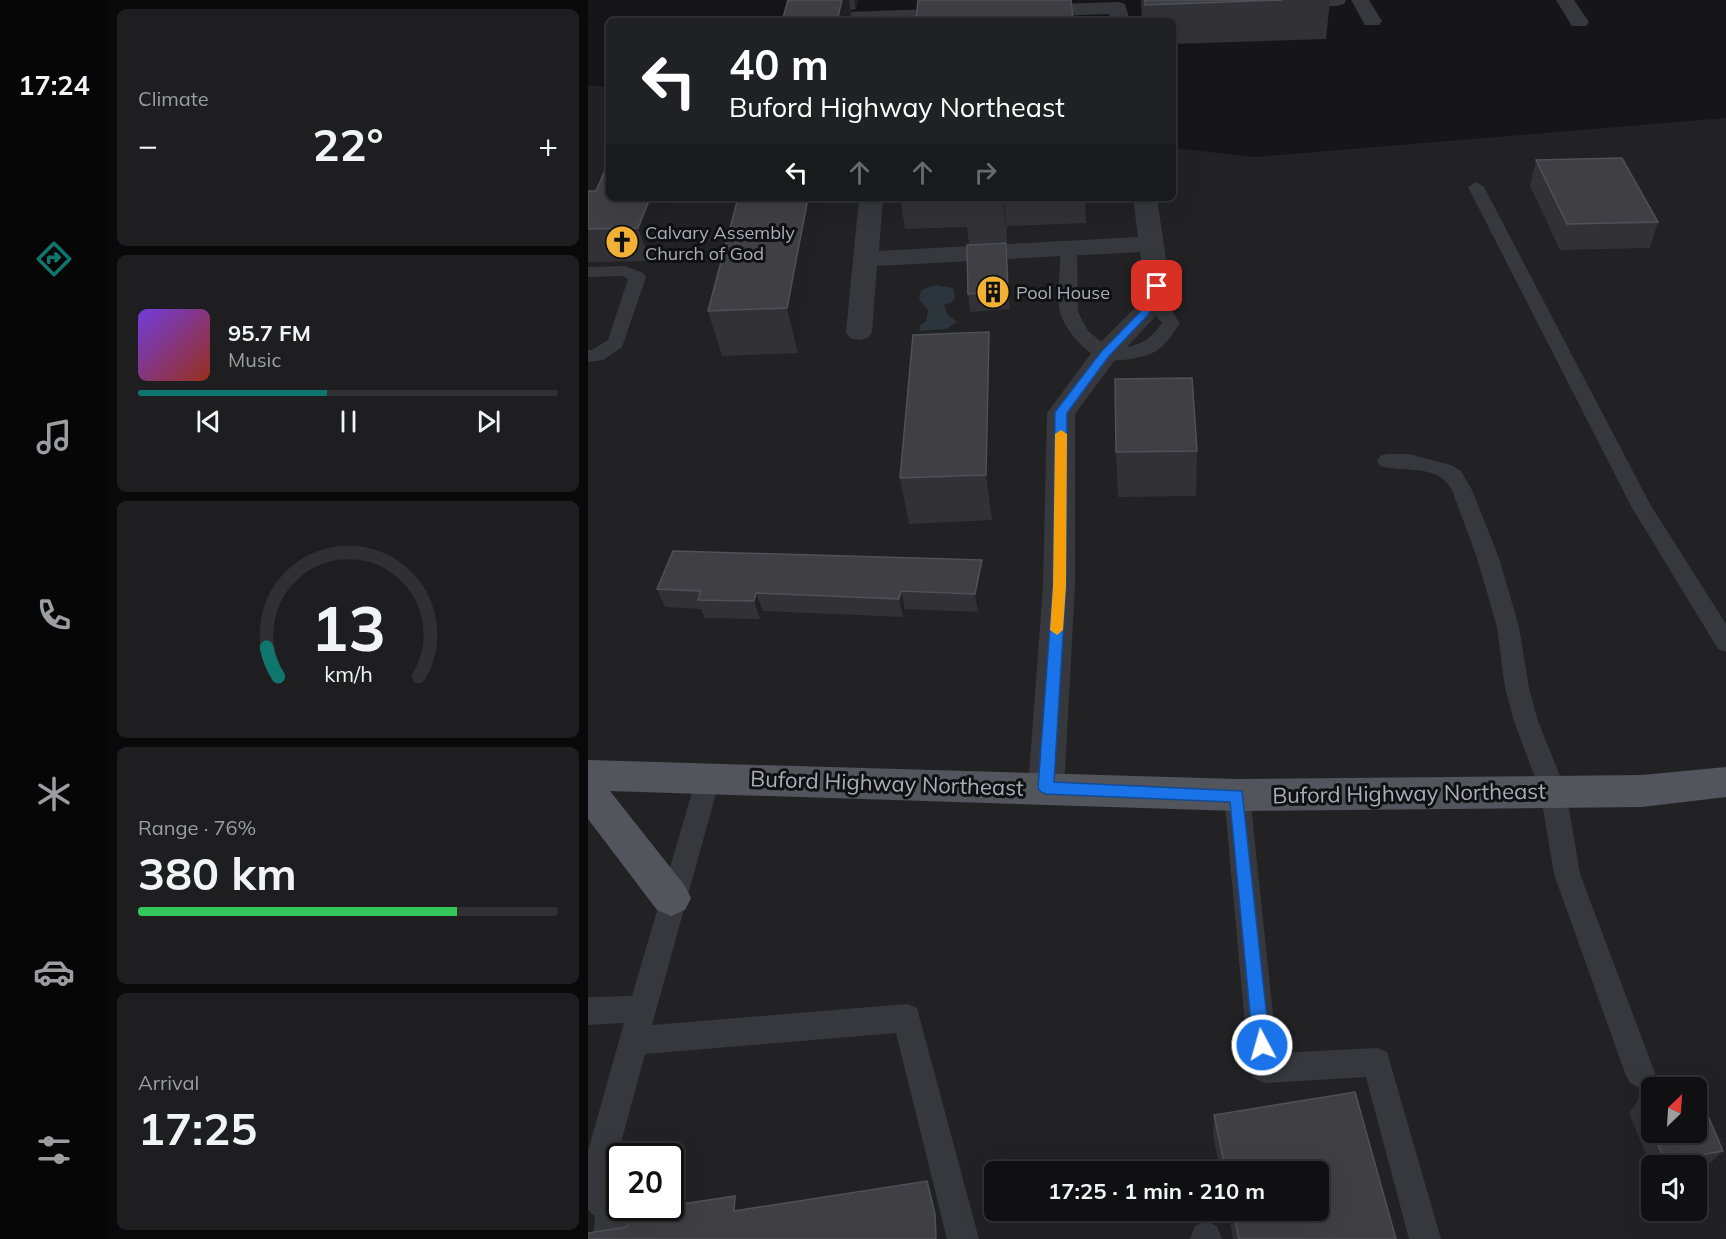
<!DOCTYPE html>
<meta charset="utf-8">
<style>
body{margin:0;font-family:Mulish,sans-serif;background:#1e1e20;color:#f1f3f6;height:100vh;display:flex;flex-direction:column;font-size:22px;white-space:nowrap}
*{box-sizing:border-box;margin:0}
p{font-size:20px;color:#9c9d9f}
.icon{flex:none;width:33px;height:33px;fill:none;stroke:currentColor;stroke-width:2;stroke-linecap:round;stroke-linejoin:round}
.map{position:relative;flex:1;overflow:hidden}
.side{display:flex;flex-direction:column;gap:9px;padding:9px;background:#09090a;width:480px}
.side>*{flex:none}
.hud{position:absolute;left:18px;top:18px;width:570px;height:183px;border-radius:9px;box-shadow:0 6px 24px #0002,0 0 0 2px #303032;background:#202124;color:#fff;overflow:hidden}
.needle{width:39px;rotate:25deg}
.controls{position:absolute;left:1053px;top:1077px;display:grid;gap:12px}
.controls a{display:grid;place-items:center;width:66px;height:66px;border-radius:9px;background:#101012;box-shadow:0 6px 24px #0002,0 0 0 2px #303032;font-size:30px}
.speed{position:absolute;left:18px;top:1143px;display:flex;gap:12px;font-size:30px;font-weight:700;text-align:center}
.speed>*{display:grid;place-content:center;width:78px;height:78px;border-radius:50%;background:#101012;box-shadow:0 6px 24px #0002,0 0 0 2px #303032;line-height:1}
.speed .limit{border:3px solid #111;border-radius:9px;background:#fff;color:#111}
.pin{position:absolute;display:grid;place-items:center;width:51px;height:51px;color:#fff;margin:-26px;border-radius:12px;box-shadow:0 3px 9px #0006}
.me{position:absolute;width:66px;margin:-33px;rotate:354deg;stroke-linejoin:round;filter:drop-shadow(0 0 4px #0008)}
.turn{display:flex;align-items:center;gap:21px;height:126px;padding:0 24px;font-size:27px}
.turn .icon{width:78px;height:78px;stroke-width:2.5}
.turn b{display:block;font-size:42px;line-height:51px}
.lanes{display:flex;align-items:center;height:57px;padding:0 24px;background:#0003;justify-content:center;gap:30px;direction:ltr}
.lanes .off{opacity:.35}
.big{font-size:45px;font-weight:700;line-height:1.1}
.side .widget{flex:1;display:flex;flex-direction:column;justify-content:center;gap:9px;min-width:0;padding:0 21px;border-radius:9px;background:#1e1e20}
.side .dial{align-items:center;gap:0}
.dial svg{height:156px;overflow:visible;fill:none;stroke:#303032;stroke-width:7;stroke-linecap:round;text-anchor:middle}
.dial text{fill:#f1f3f6;stroke:none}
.song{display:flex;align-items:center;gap:18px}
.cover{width:72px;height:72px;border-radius:9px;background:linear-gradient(135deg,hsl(260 70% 55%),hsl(10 70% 35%))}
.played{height:6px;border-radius:3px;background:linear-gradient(90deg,#0f766e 45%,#303032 45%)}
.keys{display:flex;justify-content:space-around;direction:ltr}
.heat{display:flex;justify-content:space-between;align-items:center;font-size:33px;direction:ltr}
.charge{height:9px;border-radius:4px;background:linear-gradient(90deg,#34c759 76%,#303032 0)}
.trip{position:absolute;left:396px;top:1161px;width:345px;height:60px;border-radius:9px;background:#101012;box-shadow:0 6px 24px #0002,0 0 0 2px #303032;font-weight:700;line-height:60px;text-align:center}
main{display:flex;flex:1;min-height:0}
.menu{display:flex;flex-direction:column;width:108px;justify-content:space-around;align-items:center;background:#060607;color:#9c9d9f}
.menu .icon{width:42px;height:42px}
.menu .selected{color:#0f766e}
.menu b{font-size:27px;color:#f1f3f6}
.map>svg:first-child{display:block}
.built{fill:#222225;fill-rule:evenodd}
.water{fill:#2c353c}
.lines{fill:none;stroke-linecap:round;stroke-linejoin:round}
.lane{fill:#37383d;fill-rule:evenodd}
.street{fill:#37383d;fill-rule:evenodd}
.primary{fill:#53555c;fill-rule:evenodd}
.wall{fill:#323236}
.shaded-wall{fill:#212124}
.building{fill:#3f3f44;stroke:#4f5156;stroke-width:1.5}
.route{fill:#1a73e8;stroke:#114b97;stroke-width:1.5}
.slow{fill:#f59e0b}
.labels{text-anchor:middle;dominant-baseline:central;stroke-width:6;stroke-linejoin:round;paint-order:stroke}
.far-poi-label{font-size:18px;fill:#a8adb8;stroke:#111113;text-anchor:start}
.street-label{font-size:22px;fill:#a8adb8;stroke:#111113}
</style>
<main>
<nav class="menu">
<b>17:24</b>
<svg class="icon selected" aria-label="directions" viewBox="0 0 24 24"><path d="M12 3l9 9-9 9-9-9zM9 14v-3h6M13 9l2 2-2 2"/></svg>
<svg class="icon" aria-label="music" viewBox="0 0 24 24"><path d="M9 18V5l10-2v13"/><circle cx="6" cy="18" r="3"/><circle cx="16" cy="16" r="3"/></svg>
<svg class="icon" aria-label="phone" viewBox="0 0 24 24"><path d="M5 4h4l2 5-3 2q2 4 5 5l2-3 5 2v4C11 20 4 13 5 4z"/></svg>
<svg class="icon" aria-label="climate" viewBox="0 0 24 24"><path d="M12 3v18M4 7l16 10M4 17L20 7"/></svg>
<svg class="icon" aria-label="car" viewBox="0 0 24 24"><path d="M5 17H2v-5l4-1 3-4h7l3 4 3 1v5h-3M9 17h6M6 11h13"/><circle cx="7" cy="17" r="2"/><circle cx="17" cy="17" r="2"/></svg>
<svg class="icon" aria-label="filters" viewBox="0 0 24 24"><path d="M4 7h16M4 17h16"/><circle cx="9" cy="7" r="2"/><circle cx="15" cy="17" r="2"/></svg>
</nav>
<section class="side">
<div class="widget"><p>Climate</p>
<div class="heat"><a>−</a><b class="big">22°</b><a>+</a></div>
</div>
<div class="widget">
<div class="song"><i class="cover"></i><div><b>95.7 FM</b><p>Music</p></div></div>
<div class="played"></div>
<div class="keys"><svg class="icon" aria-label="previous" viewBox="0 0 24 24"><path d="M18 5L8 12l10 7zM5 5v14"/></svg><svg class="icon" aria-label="pause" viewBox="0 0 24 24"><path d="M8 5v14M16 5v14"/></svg><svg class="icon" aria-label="next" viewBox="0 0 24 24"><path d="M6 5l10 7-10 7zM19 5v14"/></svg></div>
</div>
<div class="widget dial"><svg viewBox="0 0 100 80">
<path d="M14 69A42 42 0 1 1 86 69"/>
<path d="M14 69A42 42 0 0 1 8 54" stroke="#0f766e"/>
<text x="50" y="56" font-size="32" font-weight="700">13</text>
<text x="50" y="72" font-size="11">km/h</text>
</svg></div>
<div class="widget"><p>Range · 76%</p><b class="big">380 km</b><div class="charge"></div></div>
<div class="widget"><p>Arrival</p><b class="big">17:25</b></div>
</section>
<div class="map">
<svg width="1138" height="1239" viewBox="0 0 1138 1239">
<rect width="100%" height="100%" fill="#161618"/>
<!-- built -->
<path class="built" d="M0,85l21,2v111h564v-50l82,9 471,-39v1121h-1138zM1064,1088h44v44h-44zM32,1156h50v52h-50zM1064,1166h44v44h-44zM406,1172h324v38h-324z"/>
<!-- water -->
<path class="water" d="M348,285l17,3 2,9 -3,5 -8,3 4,10 9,7 -11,7 -25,2 -2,-5 7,-5 2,-11 -9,-11 2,-9z"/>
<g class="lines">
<!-- lane -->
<g class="lane">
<path d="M888,182l8,5 166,317 76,120v28l-8,-3 -87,-143 -163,-319z"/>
<path d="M481,243l8,5 1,64 10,19 21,17c24,0 39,-4 53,-25l-20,-24 3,-4c15,-4 27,16 35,28 -7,10 -13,21 -24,28 -10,7 -46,13 -58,7 -15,-9 -33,-28 -38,-46 -3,-13 0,-48 1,-64z"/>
<path d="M37,266l18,7 3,4 -24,70 -19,13 -15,2v-12h4l16,-10 20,-61 -6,-3 -34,1v-10z"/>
<path d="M799,454h22l42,11 10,6 11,19 27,68 20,69 10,61 9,33 28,70 14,83 75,199 -5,10 -10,5 -10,-5 -5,-10 -71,-199 -14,-83 -26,-70 -9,-33 -8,-61 -20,-69 -25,-68c-15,-27 -47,-17 -72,-24l-3,-5 3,-5z"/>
<path d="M120,769l9,3 3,7 -68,246 255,-21 10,4 62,231h-32l-51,-206 -251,21 -36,133 11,9v12h6l1,2 -2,29h-32l2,-23 -7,-6v-59l36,-128 -36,2v-28l44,-1 64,-217 3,-7z"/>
<path d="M649,784l9,3 4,8 27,258 100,-5 10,4 54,187h-32l-43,-162 -102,6 -10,-5 -5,-10 -25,-273 4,-8z"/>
<path d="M618,1221l11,5 5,13h-32l5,-13z"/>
</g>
<!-- street -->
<g class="street">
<path d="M688,0h70l-2,4 -7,2 -53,2 -7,-2z"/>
<path d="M763,0h18l13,21 -3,4h-14z"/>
<path d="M968,0h18l15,22 -3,4h-14z"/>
<path d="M530,2l7,2 5,17h-20l-1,-7 -81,3 -7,-2 -3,-4 3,-4 7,-2z"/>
<path d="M373,8l7,2 3,4 -3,4 -41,3h-116l-2,-2 3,-4 7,-2z"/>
<path d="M271,198h24l-4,53 259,-14 -5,-39h24l13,88 -17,33 -38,41 -40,54v172l-11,202 -5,11 -13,4 -13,-4 -5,-11 15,-202 4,-173 48,-65 38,-38 11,-24 -4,-34 -263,14 -5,66 -4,6 -9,2 -9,-2 -4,-6z"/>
</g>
<!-- primary -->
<path class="primary" d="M0,760l649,19 405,-4 84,-8v30l-84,10 -405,4 -627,-20 75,95 6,12 -6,12 -14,6 -14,-6 -69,-91z"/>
</g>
<!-- wall -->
<g class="wall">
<path d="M200,0h70l-2,9 -6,1 2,11z"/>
<path d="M553,0h189l-4,39 -153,5v-23h-31z"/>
<path d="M948,160l122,62 -8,26 -90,2 -30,-64z"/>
<path d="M0,191l21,7h82l-1,2 -18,1 -22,60 -62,1z"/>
<path d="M150,198h90v2h-3l-27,153 -76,3 -14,-45z"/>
<path d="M312,198h185l1,25 -79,3v16l-38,2 -2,-17 -62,2z"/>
<path d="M420,261l2,48 -40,3 -2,-18z"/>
<path d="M401,332l6,45 -3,143 -83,4 -9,-46z"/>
<path d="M609,451l-1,45 -78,1 -2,-45z"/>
<path d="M394,560l2,18 -6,34 -73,-3 -2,8 -140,-6 -3,8 -55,-1 -4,-9 -36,-2 -8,-18z"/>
<path d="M767,1092l41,147h-163l-5,-29h90v-38h-98l-7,-38 1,-19z"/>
<path d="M1064,1098v34h44l27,19 -12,12 -15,3h-44v3l-23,-56 10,-13z"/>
</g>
<!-- shaded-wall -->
<g class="shaded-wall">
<path d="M254,0h7l3,21h-15z"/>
<path d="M266,0h4l-2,9z"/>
<path d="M62,198h21l1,3 -22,60 -12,-33z"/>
<path d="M220,198h17v2l-27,153 -11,-45z"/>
<path d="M415,198h1l3,44z"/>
<path d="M418,243l2,18 2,48 -2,-18z"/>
<path d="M401,332l6,45 -3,143 -6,-45z"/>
<path d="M394,560l2,18 -6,34 -3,-18z"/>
<path d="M313,591l4,18 -2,8 -4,-18z"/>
<path d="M168,593l7,18 -3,8 -6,-18z"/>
<path d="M339,1181l8,18 8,32v8h-7z"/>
<path d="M147,1196l13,18 -14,-3z"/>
</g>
<!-- building -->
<g class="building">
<path d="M200,0h54l-5,21h-55z"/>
<path d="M330,0h153l2,21h-157z"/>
<path d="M557,0h137l-137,5z"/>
<path d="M1034,158l36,64 -91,2 -31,-64z"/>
<path d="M21,161v37h41l-12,30 -50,1v-38h8z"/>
<path d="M150,198h70l-21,110 -79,3z"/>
<path d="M376,198h36l-36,2z"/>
<path d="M418,243l2,48 -40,3 -1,-49z"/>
<path d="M401,332l-3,143 -86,3 13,-143z"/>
<path d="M604,378l5,73 -81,1 -1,-73z"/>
<path d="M85,551l309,9 -7,34 -74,-3 -2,8 -143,-6 -2,8 -56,-1 3,-9 -44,-2z"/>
<path d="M1109,1090l26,61 -58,11 -12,-30h43z"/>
<path d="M767,1092l41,147h-157l-6,-29h85v-38h-92l-12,-57z"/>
<path d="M1064,1098v32l-13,-30z"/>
<path d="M339,1181l8,33 1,25h-348v-6l39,-6 2,-15 32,-4h9v-2l65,-10 -1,15z"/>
</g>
<!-- route -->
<path class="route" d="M569,283l5,3 -14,29 -39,41 -42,57 -1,173 -12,196 188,9 28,254 -2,6 -6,3 -7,-3 -2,-6 -23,-243 -184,-8 -5,-2 -3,-4 15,-202 2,-174 46,-60 39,-40 12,-26z"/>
<!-- slow -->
<path class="slow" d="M473,430l6,4 -1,152 -3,44 -6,5 -7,-5 3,-44 2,-152z"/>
<!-- icons -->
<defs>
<symbol id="church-disc" viewBox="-11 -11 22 22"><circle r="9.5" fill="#f2b134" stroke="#111113"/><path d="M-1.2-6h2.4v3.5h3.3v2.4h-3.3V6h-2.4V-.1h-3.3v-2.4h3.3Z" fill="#111"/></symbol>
<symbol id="building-disc" viewBox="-11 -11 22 22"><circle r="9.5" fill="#f2b134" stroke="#111113"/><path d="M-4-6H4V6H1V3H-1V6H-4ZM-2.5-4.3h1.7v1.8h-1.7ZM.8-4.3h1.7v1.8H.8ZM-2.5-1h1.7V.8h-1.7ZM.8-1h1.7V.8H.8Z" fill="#111"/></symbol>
</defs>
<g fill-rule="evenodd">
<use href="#church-disc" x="15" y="223" width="38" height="38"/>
<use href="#building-disc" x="386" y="273" width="38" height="38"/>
</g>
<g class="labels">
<!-- far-poi labels -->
<g class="far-poi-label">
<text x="57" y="232">Calvary Assembly<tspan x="57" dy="21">Church of God</tspan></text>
<text x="428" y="292">Pool House</text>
</g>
<!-- street labels -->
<g class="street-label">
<text transform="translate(299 783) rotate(2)">Buford Highway Northeast</text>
<text transform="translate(821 793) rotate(-1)">Buford Highway Northeast</text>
</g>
</g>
</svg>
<div class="controls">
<a><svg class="needle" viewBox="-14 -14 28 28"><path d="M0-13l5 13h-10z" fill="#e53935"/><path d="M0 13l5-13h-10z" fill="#9c9d9f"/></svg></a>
<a><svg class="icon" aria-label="sound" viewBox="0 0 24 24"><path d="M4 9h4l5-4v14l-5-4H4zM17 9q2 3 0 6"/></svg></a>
</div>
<div class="speed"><div class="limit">20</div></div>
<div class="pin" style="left:569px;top:286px;background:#d93025"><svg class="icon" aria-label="arrive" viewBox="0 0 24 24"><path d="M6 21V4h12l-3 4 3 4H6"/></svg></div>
<svg class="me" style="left:674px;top:1045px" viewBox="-20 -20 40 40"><circle r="17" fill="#1a73e8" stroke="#fff" stroke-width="3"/><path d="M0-11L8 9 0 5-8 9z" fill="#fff"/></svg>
<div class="trip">17:25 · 1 min · 210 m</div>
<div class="hud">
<div class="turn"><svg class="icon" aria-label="left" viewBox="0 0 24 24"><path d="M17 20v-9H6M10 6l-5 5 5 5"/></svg><div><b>40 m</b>Buford Highway Northeast</div></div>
<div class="lanes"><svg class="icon" aria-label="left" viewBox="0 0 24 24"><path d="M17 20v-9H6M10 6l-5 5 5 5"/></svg><svg class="icon off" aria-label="ahead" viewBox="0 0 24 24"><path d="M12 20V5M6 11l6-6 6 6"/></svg><svg class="icon off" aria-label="ahead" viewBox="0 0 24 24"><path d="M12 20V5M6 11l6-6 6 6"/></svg><svg class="icon off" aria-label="right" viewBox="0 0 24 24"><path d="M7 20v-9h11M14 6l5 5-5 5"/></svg></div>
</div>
</div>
</main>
